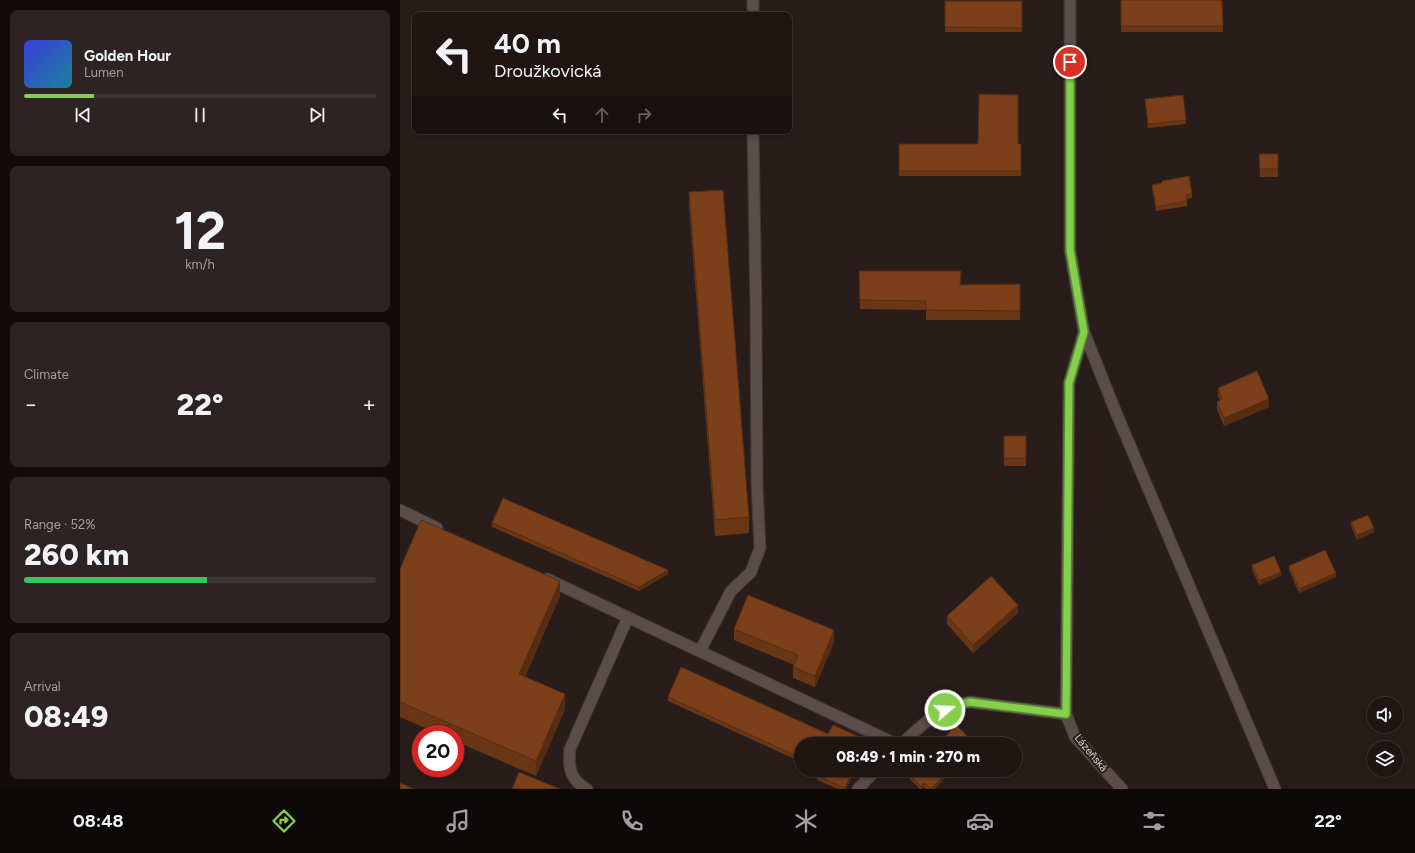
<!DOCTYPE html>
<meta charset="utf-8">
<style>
body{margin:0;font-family:Figtree,sans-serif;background:#2c2322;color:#f1f3f6;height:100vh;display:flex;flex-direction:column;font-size:15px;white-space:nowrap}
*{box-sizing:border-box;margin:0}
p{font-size:13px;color:#a19fa0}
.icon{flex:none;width:22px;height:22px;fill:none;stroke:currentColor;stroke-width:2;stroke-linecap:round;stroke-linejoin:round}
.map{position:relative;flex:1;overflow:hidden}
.details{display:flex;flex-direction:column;gap:10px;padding:10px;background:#110c0b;width:400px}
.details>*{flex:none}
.top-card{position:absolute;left:12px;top:12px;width:380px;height:122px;border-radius:8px;box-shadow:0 2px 6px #0003,0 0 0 1px #3c3534;background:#1f1614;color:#f1f3f6;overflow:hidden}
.buttons{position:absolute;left:967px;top:697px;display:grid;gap:8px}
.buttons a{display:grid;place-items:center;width:36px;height:36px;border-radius:50%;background:#1f1614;box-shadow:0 2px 6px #0003,0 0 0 1px #3c3534;font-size:20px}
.speed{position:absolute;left:12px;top:725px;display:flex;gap:8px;font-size:20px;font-weight:700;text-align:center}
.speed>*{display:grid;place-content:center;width:52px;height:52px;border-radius:50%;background:#1f1614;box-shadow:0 2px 6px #0003,0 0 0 1px #3c3534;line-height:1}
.speed .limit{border:6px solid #d22;background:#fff;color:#111}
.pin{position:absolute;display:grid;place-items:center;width:34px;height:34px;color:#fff;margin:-17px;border:2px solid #fff;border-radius:50%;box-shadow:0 1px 4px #0007}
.me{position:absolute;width:44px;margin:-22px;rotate:71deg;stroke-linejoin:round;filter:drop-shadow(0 0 3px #0008)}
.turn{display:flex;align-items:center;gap:14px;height:84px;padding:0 16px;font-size:18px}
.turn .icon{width:52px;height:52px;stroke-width:2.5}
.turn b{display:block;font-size:28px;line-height:34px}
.lanes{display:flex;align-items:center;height:38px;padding:0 16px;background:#0003;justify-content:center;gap:20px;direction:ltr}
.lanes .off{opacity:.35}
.big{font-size:30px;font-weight:800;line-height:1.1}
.details .card{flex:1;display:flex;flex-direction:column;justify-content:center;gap:6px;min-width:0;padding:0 14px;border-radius:8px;background:#2c2322}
.details .dial{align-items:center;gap:0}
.dial b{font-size:52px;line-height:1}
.song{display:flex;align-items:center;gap:12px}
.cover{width:48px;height:48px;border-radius:6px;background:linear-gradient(135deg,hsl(240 70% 55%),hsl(190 70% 35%))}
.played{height:4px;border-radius:2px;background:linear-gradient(90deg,#85cf4c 20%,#3c3534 20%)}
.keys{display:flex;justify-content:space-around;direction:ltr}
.heat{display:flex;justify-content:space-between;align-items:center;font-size:22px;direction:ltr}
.charge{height:6px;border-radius:3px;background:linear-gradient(90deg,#34c759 52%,#3c3534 0)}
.trip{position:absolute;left:394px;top:737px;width:228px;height:40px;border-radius:20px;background:#1f1614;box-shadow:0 2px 6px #0003,0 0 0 1px #3c3534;font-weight:800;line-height:40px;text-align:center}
.tabs{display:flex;height:64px;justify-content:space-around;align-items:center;background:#0c0908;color:#a19fa0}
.tabs .icon{width:28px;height:28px}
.tabs .on{color:#85cf4c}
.tabs b{font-size:18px;color:#f1f3f6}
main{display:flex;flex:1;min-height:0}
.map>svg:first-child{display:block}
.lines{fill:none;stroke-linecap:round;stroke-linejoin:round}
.service-casing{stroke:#413736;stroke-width:13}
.minor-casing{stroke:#413736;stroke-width:13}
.tertiary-casing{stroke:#413736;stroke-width:13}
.service{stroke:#5a4d4a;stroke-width:11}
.minor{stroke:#5a4d4a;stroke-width:11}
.tertiary{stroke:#5a4d4a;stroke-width:11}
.wall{fill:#6a3716}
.shaded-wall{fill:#562d12}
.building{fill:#7b401a;stroke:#562d12}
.route-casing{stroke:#568731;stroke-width:10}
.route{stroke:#85cf4c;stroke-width:7}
.labels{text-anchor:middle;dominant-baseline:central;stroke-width:4;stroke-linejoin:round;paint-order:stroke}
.street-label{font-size:11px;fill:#d9d1cf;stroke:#291d1b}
</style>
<main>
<section class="details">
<div class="card">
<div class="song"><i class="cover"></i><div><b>Golden Hour</b><p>Lumen</p></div></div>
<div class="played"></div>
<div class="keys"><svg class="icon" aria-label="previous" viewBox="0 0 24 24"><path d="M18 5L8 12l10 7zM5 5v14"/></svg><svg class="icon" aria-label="pause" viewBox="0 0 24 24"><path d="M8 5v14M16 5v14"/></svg><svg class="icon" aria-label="next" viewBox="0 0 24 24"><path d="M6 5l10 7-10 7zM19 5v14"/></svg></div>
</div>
<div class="card dial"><b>12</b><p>km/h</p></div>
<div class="card"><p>Climate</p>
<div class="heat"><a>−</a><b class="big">22°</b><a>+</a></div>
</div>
<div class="card"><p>Range · 52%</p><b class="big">260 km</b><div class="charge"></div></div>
<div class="card"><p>Arrival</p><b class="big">08:49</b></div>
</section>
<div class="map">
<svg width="1015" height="789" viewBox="0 0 1015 789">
<rect width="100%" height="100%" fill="#291d1b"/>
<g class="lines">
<defs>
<g id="service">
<path d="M353,0v15"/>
<path d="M0,510l37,18"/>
<path d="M147,579l349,165"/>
<path d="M300,651l31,-60 20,-19 9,-24 -3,-63 -1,-175 -3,-179"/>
<path d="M501,744l34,-30 20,-9 15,-3 96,12"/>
<path d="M187,789c-17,-9 -19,-22 -17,-40l58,-132"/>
<path d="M458,789l18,-19"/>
</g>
<path id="minor" d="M684,332l-15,51 -3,331 9,23 47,52"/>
<path id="tertiary" d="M670,0v250l14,82 31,78 160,379"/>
</defs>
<!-- service casing -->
<use href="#service" class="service-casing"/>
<!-- minor casing -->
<use href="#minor" class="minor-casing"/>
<!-- tertiary casing -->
<use href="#tertiary" class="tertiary-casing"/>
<!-- service -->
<use href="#service" class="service"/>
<!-- minor -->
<use href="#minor" class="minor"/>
<!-- tertiary -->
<use href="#tertiary" class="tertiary"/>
</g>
<!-- wall -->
<g class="wall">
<path d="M721,0h101l1,32h-102z"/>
<rect x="545" y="1" width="77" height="31"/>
<path d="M745,99l41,21v4l-38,4z"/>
<rect x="499" y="144" width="122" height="32"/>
<path d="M859,154l19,15v8h-18z"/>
<path d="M752,185l40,9v4l-5,1v7l-31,5 -4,-22z"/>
<path d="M289,192l60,325v16l-34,3 -26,-329z"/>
<path d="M459,271l102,14 59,-1v36h-94v-10l-66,-1z"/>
<path d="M818,388l51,19 -45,19 -7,-16v-8l3,-2 -2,-4z"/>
<rect x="604" y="436" width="22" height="30"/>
<path d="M951,522l23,10 -17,8 -6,-14z"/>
<path d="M92,523l176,51 -29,17 -147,-64z"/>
<path d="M852,565l29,11 -22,9 -7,-16z"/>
<path d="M889,566l47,11 -37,16 -10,-23z"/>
<path d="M0,569l160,27 -35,81 40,32 -29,67 -81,-35v-7h-16l-39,-17z"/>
<path d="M618,613l-45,40 -26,-29v-8z"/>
<path d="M334,629l100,13 -19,45 -22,-9v-11l1,-2 -60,-25z"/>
<path d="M268,697l160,37 38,10h-65v18l-133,-61z"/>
<path d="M420,770h35l-9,19h-8l-21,-9v-4z"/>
<path d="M513,770h40l-18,19h-9l-2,-2 -1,2h-3l-11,-11v-4z"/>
</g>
<!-- shaded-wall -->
<g class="shaded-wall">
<path d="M869,399v8l-45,19v-8z"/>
<path d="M974,528v4l-17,8v-5z"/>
<path d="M268,570v4l-29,17v-4z"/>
<path d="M881,572v4l-22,9v-4z"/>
<path d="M936,573v4l-37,16v-4z"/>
<path d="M160,581v15l-41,93v-15z"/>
<path d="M618,605v8l-45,40v-8z"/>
<path d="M434,630v12l-19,45v-11z"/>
<path d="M165,694v15l-29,67v-15z"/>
<path d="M453,770h2l-9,19h-1z"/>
<path d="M549,770h4l-18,19h-4z"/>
<path d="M524,783v4l-1,2h-2v-2z"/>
</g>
<!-- building -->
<g class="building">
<path d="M721,0h101l1,26h-102z"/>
<path d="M545,1h77v27l-77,-1z"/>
<path d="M579,94l39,1v49h3v27h-122v-27h79z"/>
<path d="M783,95l3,25 -38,4 -3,-25z"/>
<path d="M859,154h19v15h-18z"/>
<path d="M789,176l3,18 -6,1 1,6 -31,6 -4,-22 10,-2v-2z"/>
<path d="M323,190l26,327 -34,3 -26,-328z"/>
<path d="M459,271h102l-1,14 60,-1v27l-94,-1v-9l-66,-1z"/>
<path d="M857,371l12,28 -45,19 -7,-16 5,-3 -4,-11z"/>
<rect x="604" y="436" width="22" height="22"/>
<path d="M103,498l165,72 -29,17 -147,-64z"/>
<path d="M968,515l6,13 -17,7 -6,-13z"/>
<path d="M21,520l139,61 -41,93 46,20 -29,67 -136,-59v-133z"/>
<path d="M925,550l11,23 -37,16 -10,-23z"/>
<path d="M874,556l7,16 -22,9 -7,-16z"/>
<path d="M591,576l27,29 -45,40 -26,-29z"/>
<path d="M348,595l86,35 -19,46 -22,-9 5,-12 -64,-26z"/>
<path d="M281,667l147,67 5,-9 33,15 -2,4h-63v14l-133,-61z"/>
<path d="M556,725l19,19h-37z"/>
<path d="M420,770h33l-8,18 -28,-12z"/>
<path d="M513,770h36l-18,19 -7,-6 -3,4 -12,-13z"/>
<path d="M119,772l41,17h-48z"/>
<path d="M0,783l14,6h-14z"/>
</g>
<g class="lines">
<defs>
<path id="route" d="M545,710l10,-5 15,-3 96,12 3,-331 15,-51 -14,-82v-188"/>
</defs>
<!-- route casing -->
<use href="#route" class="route-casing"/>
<!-- route -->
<use href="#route" class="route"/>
</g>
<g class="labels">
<!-- street labels -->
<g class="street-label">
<text transform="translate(691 753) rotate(50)">Lázeňská</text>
</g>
</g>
</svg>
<div class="buttons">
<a><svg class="icon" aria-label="sound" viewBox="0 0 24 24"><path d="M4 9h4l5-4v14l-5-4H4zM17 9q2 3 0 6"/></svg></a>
<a><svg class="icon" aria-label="layers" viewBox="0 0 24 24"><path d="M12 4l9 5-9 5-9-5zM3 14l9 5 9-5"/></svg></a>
</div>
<div class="speed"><div class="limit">20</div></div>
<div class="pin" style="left:670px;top:62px;background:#d93025"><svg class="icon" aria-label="arrive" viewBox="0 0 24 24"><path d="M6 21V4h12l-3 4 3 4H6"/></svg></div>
<svg class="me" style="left:545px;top:710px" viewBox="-20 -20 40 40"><circle r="17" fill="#85cf4c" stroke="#fff" stroke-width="3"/><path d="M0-11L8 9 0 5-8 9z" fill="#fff"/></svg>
<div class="trip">08:49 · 1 min · 270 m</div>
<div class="top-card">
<div class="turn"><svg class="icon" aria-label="left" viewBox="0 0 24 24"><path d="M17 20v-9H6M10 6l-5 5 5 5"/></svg><div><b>40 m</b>Droužkovická</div></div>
<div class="lanes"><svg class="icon" aria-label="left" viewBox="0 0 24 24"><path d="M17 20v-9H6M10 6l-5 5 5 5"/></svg><svg class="icon off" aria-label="ahead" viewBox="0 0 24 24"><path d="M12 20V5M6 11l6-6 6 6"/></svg><svg class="icon off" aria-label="right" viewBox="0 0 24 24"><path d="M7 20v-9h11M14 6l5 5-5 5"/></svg></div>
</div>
</div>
</main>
<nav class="tabs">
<b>08:48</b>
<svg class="icon on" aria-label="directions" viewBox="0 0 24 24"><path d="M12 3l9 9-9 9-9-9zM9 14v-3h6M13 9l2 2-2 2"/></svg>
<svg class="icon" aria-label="music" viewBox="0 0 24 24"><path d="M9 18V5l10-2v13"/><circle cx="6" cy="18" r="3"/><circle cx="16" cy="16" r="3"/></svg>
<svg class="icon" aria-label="phone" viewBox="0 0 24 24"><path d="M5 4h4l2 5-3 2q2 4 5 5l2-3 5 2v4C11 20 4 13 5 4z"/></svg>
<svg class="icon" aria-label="climate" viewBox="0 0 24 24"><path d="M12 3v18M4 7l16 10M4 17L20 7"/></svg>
<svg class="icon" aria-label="car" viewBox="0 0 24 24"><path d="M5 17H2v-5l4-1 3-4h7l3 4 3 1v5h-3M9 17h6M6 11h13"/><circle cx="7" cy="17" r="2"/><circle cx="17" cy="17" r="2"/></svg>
<svg class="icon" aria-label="filters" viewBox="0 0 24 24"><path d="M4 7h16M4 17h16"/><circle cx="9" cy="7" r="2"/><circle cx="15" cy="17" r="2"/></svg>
<b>22°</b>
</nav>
